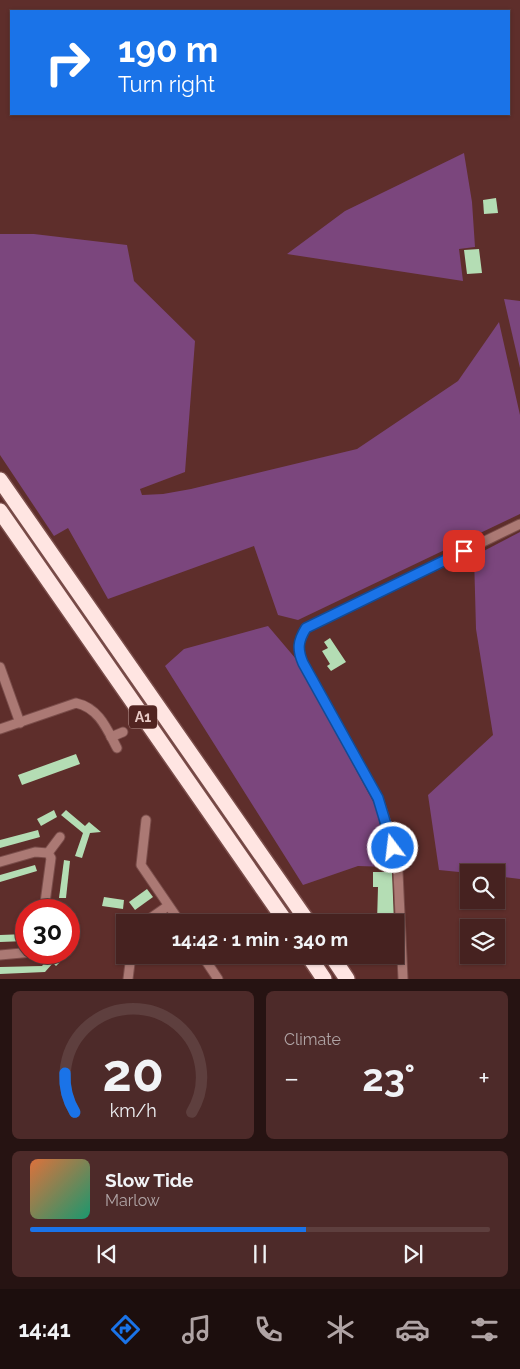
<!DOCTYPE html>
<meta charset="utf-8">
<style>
body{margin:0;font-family:Raleway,sans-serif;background:#4d2a29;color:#f1f3f6;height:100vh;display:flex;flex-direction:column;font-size:19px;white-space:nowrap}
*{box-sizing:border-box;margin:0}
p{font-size:16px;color:#b0a4a5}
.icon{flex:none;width:28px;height:28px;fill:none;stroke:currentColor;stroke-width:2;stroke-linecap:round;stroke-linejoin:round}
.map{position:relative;height:979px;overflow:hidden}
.panel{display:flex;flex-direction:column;gap:12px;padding:12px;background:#261312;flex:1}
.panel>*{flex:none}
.hud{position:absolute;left:10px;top:10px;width:500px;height:105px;border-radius:0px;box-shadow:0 1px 4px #0004,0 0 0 1px #5e3f3e;background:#1a73e8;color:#fff;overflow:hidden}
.fabs{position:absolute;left:460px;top:864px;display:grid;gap:10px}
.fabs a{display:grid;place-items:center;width:45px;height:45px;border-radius:0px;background:#462220;box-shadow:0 1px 4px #0004,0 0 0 1px #5e3f3e;font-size:25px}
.speed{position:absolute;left:15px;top:899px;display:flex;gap:10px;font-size:25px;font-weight:700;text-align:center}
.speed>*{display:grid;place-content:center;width:65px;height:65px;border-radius:50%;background:#462220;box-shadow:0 1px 4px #0004,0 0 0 1px #5e3f3e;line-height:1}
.speed .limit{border:8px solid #d22;background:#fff;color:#111}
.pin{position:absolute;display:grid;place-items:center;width:42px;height:42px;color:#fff;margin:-21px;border-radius:10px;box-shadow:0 2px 8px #0006}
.me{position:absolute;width:55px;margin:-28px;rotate:345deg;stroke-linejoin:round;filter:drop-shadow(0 0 4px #0008)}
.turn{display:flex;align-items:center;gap:18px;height:105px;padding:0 25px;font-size:22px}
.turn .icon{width:65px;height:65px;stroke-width:2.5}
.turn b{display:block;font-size:35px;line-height:42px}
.big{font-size:38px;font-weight:700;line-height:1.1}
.panel .widget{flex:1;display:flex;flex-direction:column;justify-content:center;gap:8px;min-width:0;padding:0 18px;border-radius:8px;background:#4d2a29}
.panel .dial{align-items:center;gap:0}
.dial svg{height:130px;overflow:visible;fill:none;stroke:#5e3f3e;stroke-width:7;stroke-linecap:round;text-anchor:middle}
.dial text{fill:#f1f3f6;stroke:none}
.song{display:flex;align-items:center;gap:15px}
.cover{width:60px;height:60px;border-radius:8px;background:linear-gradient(135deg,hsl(20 70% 55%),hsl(160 70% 35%))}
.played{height:5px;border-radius:2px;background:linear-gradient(90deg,#1a73e8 60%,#5e3f3e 60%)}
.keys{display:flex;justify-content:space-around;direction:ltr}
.heat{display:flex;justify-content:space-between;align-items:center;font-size:28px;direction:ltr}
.panel .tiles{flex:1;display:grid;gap:12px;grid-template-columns:1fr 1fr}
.widget:last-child{grid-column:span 2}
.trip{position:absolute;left:116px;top:914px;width:288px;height:50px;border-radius:0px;background:#462220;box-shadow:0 1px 4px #0004,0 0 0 1px #5e3f3e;font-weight:700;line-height:50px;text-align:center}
.menu{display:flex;height:80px;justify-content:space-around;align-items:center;background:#1c0e0d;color:#b0a4a5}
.menu .icon{width:35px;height:35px}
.menu .active{color:#1a73e8}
.menu b{font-size:22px;color:#f1f3f6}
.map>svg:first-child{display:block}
.green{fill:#7b467d}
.building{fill:#b4ddb4}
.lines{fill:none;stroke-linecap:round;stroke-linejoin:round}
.minor-casing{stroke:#7a4d4a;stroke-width:11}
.highway-casing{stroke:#7a4d4a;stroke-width:18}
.minor{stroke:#ab7974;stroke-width:9}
.highway{stroke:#ffe5e2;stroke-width:15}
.route-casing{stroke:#114b97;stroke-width:12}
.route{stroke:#1a73e8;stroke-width:9}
.labels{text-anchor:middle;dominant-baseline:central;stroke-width:5;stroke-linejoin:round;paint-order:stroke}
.shield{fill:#522421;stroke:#bb9894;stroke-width:1}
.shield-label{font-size:14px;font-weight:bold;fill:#e8cac6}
</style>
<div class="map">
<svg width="520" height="979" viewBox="0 0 520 979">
<rect width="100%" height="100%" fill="#5e2e2b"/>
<!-- green -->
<g class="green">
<path d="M464,153l8,49 3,45 -16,2 4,32 -176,-27 58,-43z"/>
<path d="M0,234h34l93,11 7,36 61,60 -10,131 -45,17 2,6 21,-1 28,-5 166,-40 101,-68 41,-59 21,93v99l-222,106 -20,-5 -24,-69 -146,53 -40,-71 -14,8 -54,-81z"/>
<path d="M504,299l16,2v67z"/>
<path d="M520,532v347l-24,-3v-4l-27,1 -30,-3 -11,-75 65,-60 -17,-106 -2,-73z"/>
<path d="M268,626l28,33 80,148 13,60 -31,-1 -55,19 -138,-219 19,-17z"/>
</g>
<!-- building -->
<g class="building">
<path d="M496,198l2,15 -14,1 -1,-14z"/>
<path d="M479,249l3,24 -15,1 -3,-24z"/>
<path d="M330,638l16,24 -15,9 -4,-5 3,-2 -8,-13 6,-3 -4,-6z"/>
<path d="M76,754l4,10 -58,21 -4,-10z"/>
<path d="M54,810l3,7 -16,9 -4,-7z"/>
<path d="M66,810l19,16 4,-4 12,10 -11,1 -8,25 -7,-2 8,-23 -22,-18z"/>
<path d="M38,830l2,7 -40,11v-8z"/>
<path d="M64,860l6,1 -4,37h-7z"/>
<path d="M35,865l2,6 -37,11v-7z"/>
<path d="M373,872h19l2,50h-17l1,-35h-5z"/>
<path d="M147,889l6,8 -18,13 -6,-8z"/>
<path d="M104,897l20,3 -1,9 -21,-3z"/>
<path d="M26,934v7l-26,1v-7z"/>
<path d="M52,954l9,7 -5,5 -3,-3 -8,9 -45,2v-7l42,-1z"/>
</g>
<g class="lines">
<defs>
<g id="minor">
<path d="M0,667l20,56"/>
<path d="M0,729l76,-26c23,5 31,26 41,45"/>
<path d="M111,737l12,-5"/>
<path d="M146,820l-5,45 39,57"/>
<path d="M48,853l12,-16"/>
<path d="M0,862l35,-10 13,1 3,5 -7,52"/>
<path d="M145,922l23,-16"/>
<path d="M0,955l33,-3"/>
<path d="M202,955l16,24"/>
<path d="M128,979l3,-24"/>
<path d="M403,979l-5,-107 -10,-43 -10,-31 -75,-135c-6,-14 -5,-22 3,-35l214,-104"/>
</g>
<g id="highway">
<path d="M0,480l308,442"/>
<path d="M0,511l286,411"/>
<path d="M308,955l16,24"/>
<path d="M331,955l16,24"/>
</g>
</defs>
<!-- minor casing -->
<use href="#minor" class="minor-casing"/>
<!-- highway casing -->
<use href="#highway" class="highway-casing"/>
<!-- minor -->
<use href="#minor" class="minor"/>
<!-- highway -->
<use href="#highway" class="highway"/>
</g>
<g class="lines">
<defs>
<path id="route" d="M393,848l-15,-50 -75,-135c-6,-14 -5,-22 3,-35l158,-77"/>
</defs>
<!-- route casing -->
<use href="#route" class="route-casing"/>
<!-- route -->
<use href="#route" class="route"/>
</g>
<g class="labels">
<!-- shield labels -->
<rect class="shield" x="129" y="705.5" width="28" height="23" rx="4"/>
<g class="shield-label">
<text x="143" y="717">A1</text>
</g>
</g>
</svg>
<div class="fabs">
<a><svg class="icon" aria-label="search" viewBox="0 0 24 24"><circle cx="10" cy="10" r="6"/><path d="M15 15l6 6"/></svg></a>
<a><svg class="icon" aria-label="layers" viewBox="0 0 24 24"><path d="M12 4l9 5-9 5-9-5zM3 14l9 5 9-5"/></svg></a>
</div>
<div class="speed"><div class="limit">30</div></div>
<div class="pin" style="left:464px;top:551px;background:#d93025"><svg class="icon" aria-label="arrive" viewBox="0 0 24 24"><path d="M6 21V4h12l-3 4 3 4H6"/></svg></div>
<svg class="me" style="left:393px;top:848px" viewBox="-20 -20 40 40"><circle r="17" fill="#1a73e8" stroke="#fff" stroke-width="3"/><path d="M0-11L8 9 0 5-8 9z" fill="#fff"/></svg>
<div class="trip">14:42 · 1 min · 340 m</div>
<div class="hud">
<div class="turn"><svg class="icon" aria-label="right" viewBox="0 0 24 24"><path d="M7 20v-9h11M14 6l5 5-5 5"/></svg><div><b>190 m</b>Turn right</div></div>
</div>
</div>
<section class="panel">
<div class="tiles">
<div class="widget dial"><svg viewBox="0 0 100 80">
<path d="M14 69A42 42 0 1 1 86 69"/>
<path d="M14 69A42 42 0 0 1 8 45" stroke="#1a73e8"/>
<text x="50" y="56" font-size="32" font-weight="700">20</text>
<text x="50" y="72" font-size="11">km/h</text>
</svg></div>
<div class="widget"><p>Climate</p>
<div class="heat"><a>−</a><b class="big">23°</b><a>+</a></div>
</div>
<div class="widget">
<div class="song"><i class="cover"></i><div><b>Slow Tide</b><p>Marlow</p></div></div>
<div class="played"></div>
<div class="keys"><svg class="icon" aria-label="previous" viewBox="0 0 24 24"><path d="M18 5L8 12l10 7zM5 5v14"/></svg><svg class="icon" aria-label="pause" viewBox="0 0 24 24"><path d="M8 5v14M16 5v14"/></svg><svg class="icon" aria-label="next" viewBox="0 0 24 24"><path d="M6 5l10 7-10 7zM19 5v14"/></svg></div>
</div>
</div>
</section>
<nav class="menu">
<b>14:41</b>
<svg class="icon active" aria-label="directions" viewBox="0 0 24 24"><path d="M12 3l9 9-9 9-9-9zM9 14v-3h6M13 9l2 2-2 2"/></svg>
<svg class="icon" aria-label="music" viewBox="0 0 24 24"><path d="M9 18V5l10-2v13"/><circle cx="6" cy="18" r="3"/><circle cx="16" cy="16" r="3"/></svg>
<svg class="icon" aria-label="phone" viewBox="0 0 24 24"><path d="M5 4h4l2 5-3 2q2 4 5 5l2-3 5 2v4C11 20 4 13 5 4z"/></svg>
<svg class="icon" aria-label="climate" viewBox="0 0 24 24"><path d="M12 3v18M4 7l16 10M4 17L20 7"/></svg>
<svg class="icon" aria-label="car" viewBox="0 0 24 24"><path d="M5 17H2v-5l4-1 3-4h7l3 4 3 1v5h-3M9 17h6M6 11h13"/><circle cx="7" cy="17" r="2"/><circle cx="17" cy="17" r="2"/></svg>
<svg class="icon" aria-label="filters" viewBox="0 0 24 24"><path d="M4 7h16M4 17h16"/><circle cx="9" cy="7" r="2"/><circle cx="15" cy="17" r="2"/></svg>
</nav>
